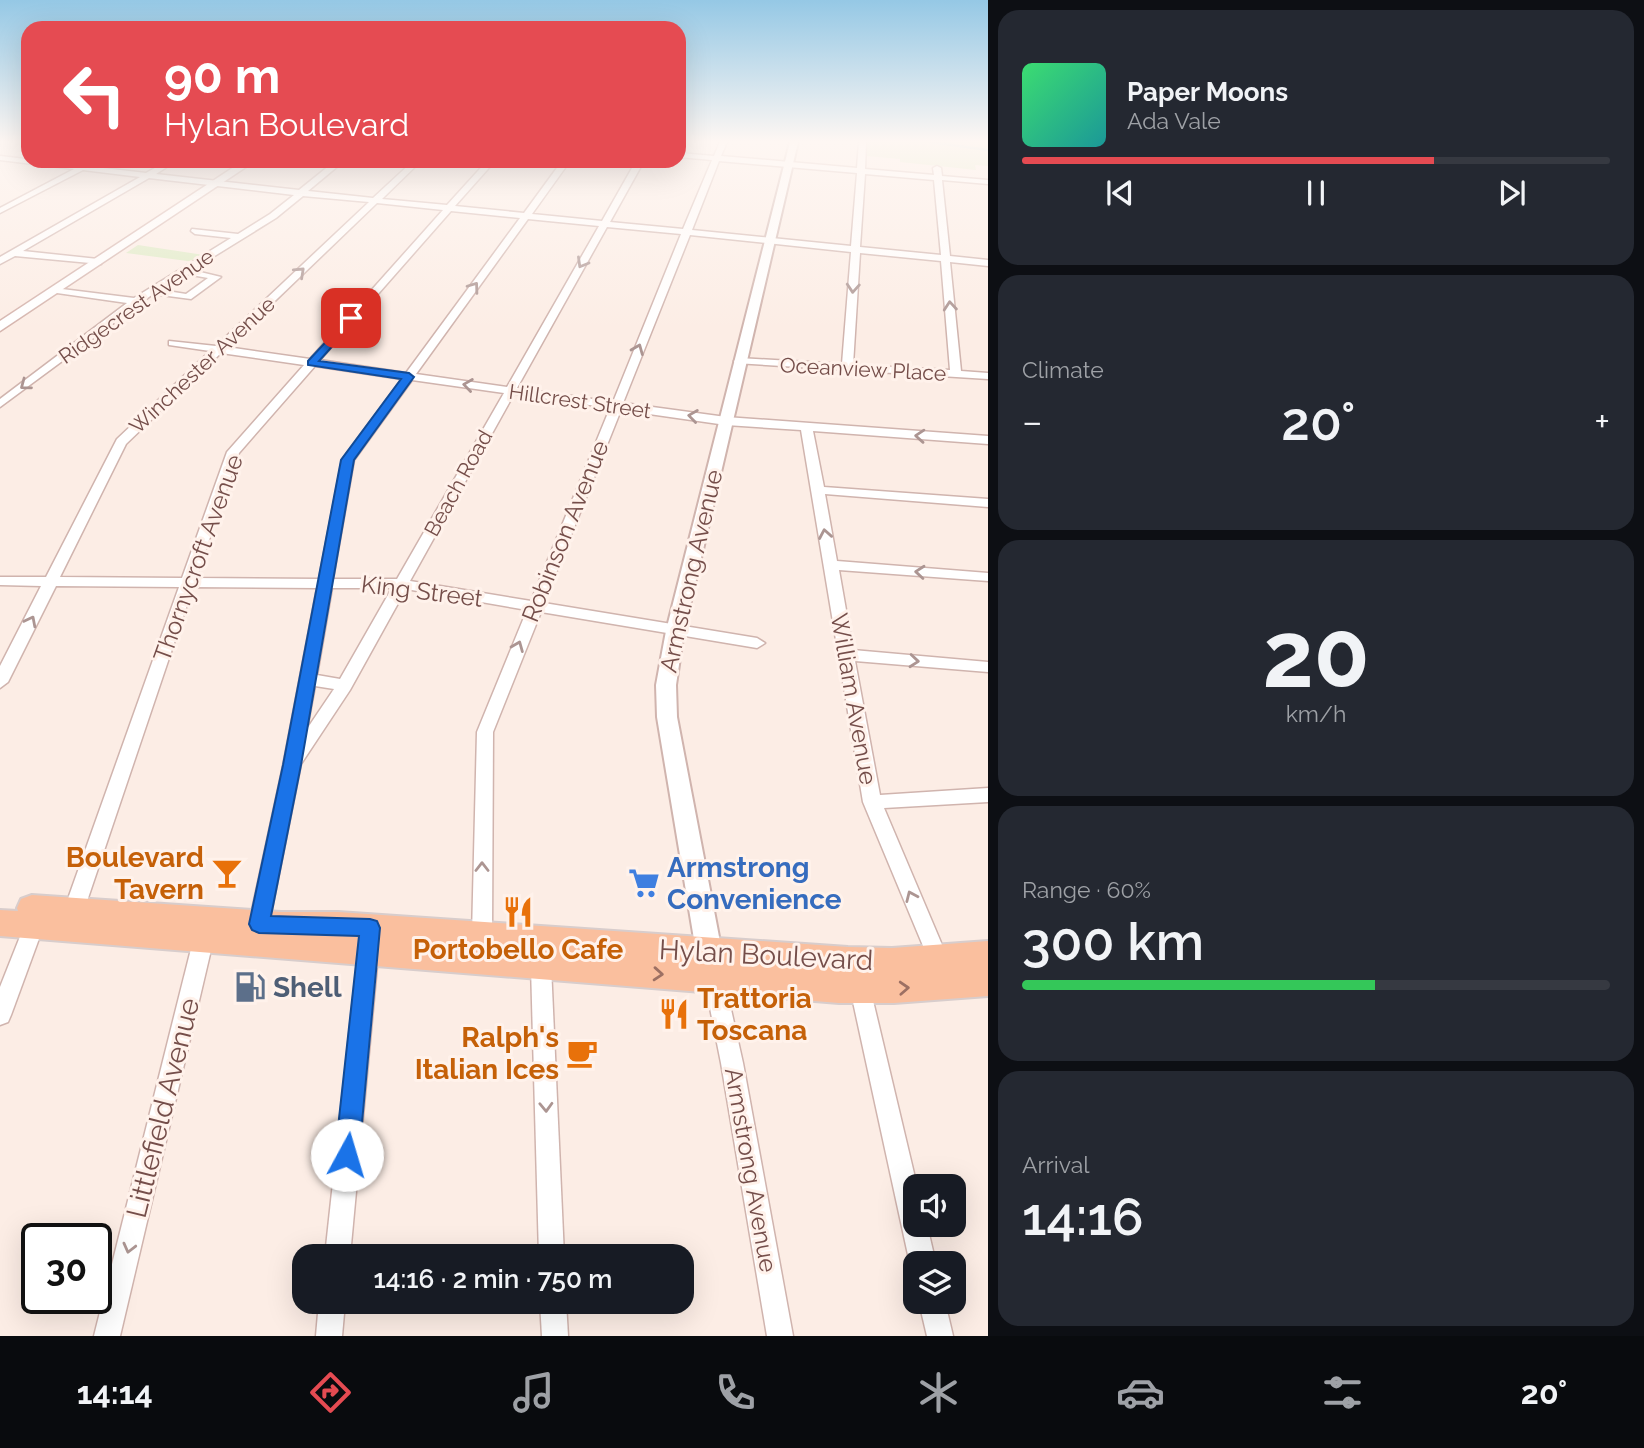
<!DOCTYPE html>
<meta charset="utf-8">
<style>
body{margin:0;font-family:Raleway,sans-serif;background:#242831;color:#f1f3f6;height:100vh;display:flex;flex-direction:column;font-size:26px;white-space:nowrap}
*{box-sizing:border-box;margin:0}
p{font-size:23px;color:#9ea1a6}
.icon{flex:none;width:38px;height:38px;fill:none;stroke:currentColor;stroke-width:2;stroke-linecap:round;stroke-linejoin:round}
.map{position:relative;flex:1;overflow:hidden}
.sheet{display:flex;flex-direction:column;gap:10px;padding:10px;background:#0d0f14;width:656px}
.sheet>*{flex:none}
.guide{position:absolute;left:21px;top:21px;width:665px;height:147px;border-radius:21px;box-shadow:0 7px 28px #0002;background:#e54b52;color:#fff;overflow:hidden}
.tools{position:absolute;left:903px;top:1174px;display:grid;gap:14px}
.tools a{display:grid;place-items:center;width:63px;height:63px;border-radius:14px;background:#171b24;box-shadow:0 7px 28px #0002;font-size:35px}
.speed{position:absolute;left:21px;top:1223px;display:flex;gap:14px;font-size:35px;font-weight:700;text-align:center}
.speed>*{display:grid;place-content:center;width:91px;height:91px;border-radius:50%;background:#171b24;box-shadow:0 7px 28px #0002;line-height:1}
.speed .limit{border:4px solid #111;border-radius:10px;background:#fff;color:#111}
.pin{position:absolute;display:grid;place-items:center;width:60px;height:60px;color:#fff;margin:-30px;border-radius:14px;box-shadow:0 4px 10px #0006}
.me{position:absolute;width:77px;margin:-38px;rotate:6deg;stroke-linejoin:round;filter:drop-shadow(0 0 5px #0008)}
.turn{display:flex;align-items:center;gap:24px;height:147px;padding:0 28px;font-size:32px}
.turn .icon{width:91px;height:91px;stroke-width:2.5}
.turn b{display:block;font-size:49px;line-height:60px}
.big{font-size:52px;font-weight:600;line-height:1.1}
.sheet .widget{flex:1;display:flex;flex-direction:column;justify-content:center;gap:10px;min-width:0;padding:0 24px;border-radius:21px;background:#242831}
.sheet .dial{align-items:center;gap:0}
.dial b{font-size:91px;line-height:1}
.song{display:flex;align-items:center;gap:21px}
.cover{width:84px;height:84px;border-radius:10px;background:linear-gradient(135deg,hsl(140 70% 55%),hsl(180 70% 35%))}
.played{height:7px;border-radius:4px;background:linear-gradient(90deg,#e54b52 70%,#363941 70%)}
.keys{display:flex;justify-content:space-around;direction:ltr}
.heat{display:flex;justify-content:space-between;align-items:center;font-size:38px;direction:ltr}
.charge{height:10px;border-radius:5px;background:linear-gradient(90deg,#34c759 60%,#363941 0)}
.trip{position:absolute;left:292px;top:1244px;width:402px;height:70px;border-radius:21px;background:#171b24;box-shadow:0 7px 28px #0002;font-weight:600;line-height:70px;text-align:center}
.menu{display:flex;height:112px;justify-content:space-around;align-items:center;background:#090b0e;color:#9ea1a6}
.menu .icon{width:49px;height:49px}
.menu .selected{color:#e54b52}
.menu b{font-size:32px;color:#f1f3f6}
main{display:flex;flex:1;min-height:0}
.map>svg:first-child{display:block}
.green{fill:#ddeac3}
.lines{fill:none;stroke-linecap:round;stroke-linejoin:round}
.stream{stroke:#a0d7d1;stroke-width:2.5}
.minor-casing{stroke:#d0b4ae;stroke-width:3}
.tertiary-casing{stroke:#d0b4ae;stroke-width:4}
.secondary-casing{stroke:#d5b4ad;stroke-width:3}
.primary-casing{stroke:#d8cdcc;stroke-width:4}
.minor{fill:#fff;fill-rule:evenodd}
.tertiary{fill:#fff;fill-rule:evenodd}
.secondary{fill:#fff;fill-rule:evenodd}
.primary{fill:#fabf9e;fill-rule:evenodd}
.oneway{stroke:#ac9592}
.oneway2{stroke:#9d7063}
.route{fill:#1a73e8;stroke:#114b97;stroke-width:2}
.labels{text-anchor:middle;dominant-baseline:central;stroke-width:6;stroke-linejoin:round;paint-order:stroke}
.far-street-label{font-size:21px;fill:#754e4a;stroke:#fff2eb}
.street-label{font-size:24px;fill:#754e4a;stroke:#fff2eb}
.near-food-label{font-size:28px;font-weight:bold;fill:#c56008;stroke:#fff2eb;text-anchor:end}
.near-shop-label{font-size:28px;font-weight:bold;fill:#366cbe;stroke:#fff2eb;text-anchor:start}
.near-street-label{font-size:28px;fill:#754e4a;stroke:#fff2eb}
.near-service-label{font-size:28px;font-weight:bold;fill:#4e5e75;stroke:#fff2eb;text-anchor:start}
</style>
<main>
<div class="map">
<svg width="988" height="1336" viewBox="0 0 988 1336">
<rect width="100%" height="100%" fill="#fcede5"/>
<!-- green -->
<g class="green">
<path d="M867,142h121v24l-13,-1 1,5 -76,-8v-3l-34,-3z"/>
<path d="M138,245l66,10 -9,7 -69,-9z"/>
</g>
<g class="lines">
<!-- stream -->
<path class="stream" d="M930,142l58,8"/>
<defs>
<g id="minor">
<path d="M720,142h7l-6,14 136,12 2,-26h7l-1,27 69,6 -1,-7 4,-2 4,2 1,8 46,4v4l-46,-4 8,76 38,4v6l-38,-4 11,109 27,2v6l-253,-16 -1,-2 5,-3 103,6 9,-112 -161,-17 -67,168 103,14 262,19v8l-175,-13 11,56 164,12v8l-163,-13 12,67 151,12v8l-149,-11 14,80 135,12v10l-133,-11 25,134 108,-7v14l-104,6 64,151 -3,6 -7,3 -7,-3 -68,-163 -62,-372 -75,-5 -105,-15 -77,193 213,35 8,5 -8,5 -216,-36 -48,120 -1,203 -3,6 -7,3 -7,-3 -3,-6 5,-203 50,-122 -121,-21 -56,101 -49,74 -32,160 -3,6 -7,3 -7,-3 -3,-6 34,-158 34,-178 -124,-1 -109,323 -3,6 -7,2 -7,-2 -3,-6 115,-323 -123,-1 -48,96 -8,6v-22l41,-80 -41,-1v-8h46l71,-138 93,-88 -41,-6v-4l47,5 153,-144 -66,-6 -27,22 -84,52 29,7 -30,22 -38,-5 -153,113v-8l127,-96 -70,-10 -3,-1v-4l80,10 97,-60 -36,-4 -4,-3 1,-2 46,5 32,-20 24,-19 -145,-17 -126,73 75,8 3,1v4l-86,-8 -15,8v-7l140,-80 -57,-7 -83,43v-5l74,-39 -74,-9v-4l146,17 21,-12h9l-20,13 143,16 36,-29h9l-36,30 65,7 40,-37h8l-39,38 65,6 40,-44h8l-40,45 69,7 38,-52h8l-38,53 70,7 34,-60h8l-34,61 73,7 29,-69 -33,-3v-4l35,3zM719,161l138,12 -6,73 -159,-16zM865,174l69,6 7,75 -81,-8zM377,203l66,7 -133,149 -83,-12zM451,211l69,7 -114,155 -86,-13zM528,219l71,7 -92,161 -91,-13zM607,227l74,7 -68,168 -96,-14zM860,253l81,8 9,109 -97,-5zM186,274l22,4 -22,16 -25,-4zM221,353l83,12 -77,87 -45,126 -122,-1 66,-133zM315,366l87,13 -60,81 -23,119 -123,-1 43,-125zM412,380l92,13 -107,186h-64l21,-119zM514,394l96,14 -79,193 -121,-20zM332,588h60l-52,91 -23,-4zM315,686l19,3 -27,40z"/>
<path d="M34,916l7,3 3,6 -33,90 -3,7 -8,3v-38l27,-68z"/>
<path d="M205,924l7,3 3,6 -95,403h-26l101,-403 3,-6z"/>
<path d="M369,935l7,3 3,6 -29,312h-25l34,-312 3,-6z"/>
<path d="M541,957l7,2 3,7 13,290h-25l-8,-290 3,-7z"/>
<path d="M714,969l7,2 3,7 19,85 50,273h-26l-46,-273 -17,-85 3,-7z"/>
<path d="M860,978l7,3 3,7 47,198h-2v39h12l9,39h-21v10l-5,-10 -60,-276 3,-7z"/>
<path d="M319,1302h26l-3,34h-26z"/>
<path d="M540,1302h26l2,34h-26z"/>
<path d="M919,1302h26l8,34h-26z"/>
</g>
<path id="tertiary" d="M790,142h8l-114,489 -8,54 1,32 47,246 -4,8 -9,3 -9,-3 -4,-8 -41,-246 -1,-32 10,-54z"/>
<path id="secondary" d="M243,161h12l-255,170v-10z"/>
<path id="primary" d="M32,895l249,17h57l510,35 44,1 96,-7v55l-94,7h-55l-839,-67v-26l18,1 -1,-3 4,-9z"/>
</defs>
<!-- minor casing -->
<use href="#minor" class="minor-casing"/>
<!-- tertiary casing -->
<use href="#tertiary" class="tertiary-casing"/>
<!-- secondary casing -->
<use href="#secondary" class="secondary-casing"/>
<!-- primary casing -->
<use href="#primary" class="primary-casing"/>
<!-- minor -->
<use href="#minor" class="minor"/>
<!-- tertiary -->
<use href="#tertiary" class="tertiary"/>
<!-- secondary -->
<use href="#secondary" class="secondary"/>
<!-- primary -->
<use href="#primary" class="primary"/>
</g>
<!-- one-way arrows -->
<defs><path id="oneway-chevron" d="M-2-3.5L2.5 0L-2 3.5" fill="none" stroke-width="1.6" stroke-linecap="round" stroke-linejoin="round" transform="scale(1.75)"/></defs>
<g class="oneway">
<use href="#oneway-chevron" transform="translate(582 263) rotate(120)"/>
<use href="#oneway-chevron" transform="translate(300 272) rotate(-43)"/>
<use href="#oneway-chevron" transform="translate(474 287) rotate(-54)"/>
<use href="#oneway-chevron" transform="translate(853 288) rotate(94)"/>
<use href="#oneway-chevron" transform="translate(950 306) rotate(-95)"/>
<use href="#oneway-chevron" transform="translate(638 349) rotate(-68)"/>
<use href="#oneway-chevron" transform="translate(25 385) rotate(143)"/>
<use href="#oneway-chevron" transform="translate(468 385) rotate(-172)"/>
<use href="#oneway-chevron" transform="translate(693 416) rotate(-172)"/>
<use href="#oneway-chevron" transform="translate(920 436) rotate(-176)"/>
<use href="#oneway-chevron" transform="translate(825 534) rotate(-100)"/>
<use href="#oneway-chevron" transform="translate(920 572) rotate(-175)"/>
<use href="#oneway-chevron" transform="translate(31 621) rotate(-63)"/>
<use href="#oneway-chevron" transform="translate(518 646) rotate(-68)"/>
<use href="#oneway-chevron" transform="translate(914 661) rotate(5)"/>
<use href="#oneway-chevron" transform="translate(482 867) rotate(-90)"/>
<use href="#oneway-chevron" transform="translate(911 896) rotate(-114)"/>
<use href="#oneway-chevron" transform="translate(546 1107) rotate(88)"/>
<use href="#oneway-chevron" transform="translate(129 1248) rotate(104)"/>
</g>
<g class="oneway2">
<use href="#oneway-chevron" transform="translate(658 974) rotate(4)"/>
<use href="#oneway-chevron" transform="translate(904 988) rotate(-3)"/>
</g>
<!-- sky -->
<linearGradient id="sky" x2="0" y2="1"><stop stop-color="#95c8e5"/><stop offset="0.43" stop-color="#fef7f3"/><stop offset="1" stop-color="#fef7f3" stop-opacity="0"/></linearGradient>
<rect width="988" height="329" fill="url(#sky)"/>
<!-- route -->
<path class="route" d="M351,315l5,3 -1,3 -36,40 90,12 5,4 -60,83 -53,305 -30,151 99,3 7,2 3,7 -21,227 -3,9 -9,3 -8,-3 -4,-9 24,-219 -100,-3 -7,-3 -3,-6 34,-159 58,-305 60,-81 -93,-14v-4z"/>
<!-- icons -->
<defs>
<symbol id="bar-bare" viewBox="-9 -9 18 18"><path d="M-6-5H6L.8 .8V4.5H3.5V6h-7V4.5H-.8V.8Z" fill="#e8710a" stroke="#fff2eb" stroke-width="2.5" paint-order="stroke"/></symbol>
<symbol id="supermarket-bare" viewBox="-9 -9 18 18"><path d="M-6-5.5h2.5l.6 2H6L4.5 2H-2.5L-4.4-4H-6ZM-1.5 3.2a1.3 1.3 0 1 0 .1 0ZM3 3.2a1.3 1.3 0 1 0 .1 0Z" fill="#3f7fe0" stroke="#fff2eb" stroke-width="2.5" paint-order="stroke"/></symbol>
<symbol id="restaurant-bare" viewBox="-9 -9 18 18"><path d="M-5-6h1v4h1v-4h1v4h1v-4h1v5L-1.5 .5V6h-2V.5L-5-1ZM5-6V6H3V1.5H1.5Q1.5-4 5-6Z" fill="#e8710a" stroke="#fff2eb" stroke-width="2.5" paint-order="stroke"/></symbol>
<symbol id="fuel-bare" viewBox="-9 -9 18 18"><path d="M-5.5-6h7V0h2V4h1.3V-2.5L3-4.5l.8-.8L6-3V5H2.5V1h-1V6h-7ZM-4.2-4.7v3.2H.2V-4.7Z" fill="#5c6f8a" stroke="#fff2eb" stroke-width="2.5" paint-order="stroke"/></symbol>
<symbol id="cafe-bare" viewBox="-9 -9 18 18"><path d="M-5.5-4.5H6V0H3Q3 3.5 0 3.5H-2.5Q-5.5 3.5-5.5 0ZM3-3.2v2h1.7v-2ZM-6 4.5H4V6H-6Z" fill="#e8710a" stroke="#fff2eb" stroke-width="2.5" paint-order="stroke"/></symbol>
</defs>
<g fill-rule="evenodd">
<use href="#bar-bare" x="205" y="851" width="44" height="44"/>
<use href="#supermarket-bare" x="622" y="861" width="44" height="44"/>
<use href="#restaurant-bare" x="496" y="890" width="44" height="44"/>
<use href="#fuel-bare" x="228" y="965" width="44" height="44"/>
<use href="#restaurant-bare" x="652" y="992" width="44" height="44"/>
<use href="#cafe-bare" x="560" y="1031" width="44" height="44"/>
</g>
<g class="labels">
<!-- far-street labels -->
<g class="far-street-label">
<text transform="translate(136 306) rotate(-35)">Ridgecrest Avenue</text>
<text transform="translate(202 365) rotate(-43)">Winchester Avenue</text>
<text transform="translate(863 369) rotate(3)">Oceanview Place</text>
<text transform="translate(580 401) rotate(8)">Hillcrest Street</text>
<text transform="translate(458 483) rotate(-61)">Beach Road</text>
</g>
<!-- street labels -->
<g class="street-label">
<text transform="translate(565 531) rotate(-68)">Robinson Avenue</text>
<text transform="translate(198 558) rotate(-70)">Thornycroft Avenue</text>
<text transform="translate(691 571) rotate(-77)">Armstrong Avenue</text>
<text transform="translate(422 591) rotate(7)">King Street</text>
<text transform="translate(854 699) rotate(80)">William Avenue</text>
<text transform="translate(751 1170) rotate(80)">Armstrong Avenue</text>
</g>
<!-- near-food labels -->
<g class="near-food-label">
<text x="204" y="857">Boulevard<tspan x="204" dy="32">Tavern</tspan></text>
<text x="518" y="949" text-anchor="middle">Portobello Cafe</text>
<text x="697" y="998" text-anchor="start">Trattoria<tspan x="697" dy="32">Toscana</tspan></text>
<text x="559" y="1037">Ralph's<tspan x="559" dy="32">Italian Ices</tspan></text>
</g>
<!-- near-shop labels -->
<g class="near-shop-label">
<text x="667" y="867">Armstrong<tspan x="667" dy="32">Convenience</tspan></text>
</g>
<!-- near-street labels -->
<g class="near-street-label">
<text transform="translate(766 955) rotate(3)">Hylan Boulevard</text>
<text transform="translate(163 1108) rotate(-76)">Littlefield Avenue</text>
</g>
<!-- near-service labels -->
<g class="near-service-label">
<text x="273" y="987">Shell</text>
</g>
</g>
</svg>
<div class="tools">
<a><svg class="icon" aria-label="sound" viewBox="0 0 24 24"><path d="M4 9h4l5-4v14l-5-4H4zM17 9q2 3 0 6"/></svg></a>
<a><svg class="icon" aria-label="layers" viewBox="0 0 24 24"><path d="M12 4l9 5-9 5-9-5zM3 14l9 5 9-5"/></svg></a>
</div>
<div class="speed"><div class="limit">30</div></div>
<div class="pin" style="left:351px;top:318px;background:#d93025"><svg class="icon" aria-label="arrive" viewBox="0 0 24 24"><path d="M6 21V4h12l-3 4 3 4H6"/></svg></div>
<svg class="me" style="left:347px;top:1155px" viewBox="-20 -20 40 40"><circle r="19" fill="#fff"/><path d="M0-13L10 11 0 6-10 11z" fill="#1a73e8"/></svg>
<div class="trip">14:16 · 2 min · 750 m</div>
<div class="guide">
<div class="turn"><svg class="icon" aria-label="left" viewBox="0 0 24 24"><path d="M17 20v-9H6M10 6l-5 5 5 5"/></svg><div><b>90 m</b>Hylan Boulevard</div></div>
</div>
</div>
<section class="sheet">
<div class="widget">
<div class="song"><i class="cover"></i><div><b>Paper Moons</b><p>Ada Vale</p></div></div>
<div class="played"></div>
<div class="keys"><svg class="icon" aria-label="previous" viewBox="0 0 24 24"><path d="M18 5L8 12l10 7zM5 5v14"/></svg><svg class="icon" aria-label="pause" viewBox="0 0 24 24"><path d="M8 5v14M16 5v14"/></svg><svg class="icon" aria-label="next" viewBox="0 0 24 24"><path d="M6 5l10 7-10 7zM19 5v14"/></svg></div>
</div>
<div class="widget"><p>Climate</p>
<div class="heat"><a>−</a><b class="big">20°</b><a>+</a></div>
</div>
<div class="widget dial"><b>20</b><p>km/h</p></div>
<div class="widget"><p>Range · 60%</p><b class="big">300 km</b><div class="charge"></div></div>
<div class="widget"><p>Arrival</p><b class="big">14:16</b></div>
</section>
</main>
<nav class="menu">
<b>14:14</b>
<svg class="icon selected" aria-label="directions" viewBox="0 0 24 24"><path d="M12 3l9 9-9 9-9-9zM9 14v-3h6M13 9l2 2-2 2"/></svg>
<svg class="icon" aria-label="music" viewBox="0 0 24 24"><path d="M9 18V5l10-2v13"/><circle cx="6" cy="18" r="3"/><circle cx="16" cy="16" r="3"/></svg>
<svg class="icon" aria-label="phone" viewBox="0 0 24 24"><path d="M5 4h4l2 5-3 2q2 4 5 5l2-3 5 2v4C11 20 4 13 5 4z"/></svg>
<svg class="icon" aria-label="climate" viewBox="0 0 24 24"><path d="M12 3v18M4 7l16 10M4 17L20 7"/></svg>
<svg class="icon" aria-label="car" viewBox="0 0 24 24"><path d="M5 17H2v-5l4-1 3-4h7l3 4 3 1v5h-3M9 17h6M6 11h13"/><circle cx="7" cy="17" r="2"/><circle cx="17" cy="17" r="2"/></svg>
<svg class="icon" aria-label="filters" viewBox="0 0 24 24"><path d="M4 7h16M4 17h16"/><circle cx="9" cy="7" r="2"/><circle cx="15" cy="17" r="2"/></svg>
<b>20°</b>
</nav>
